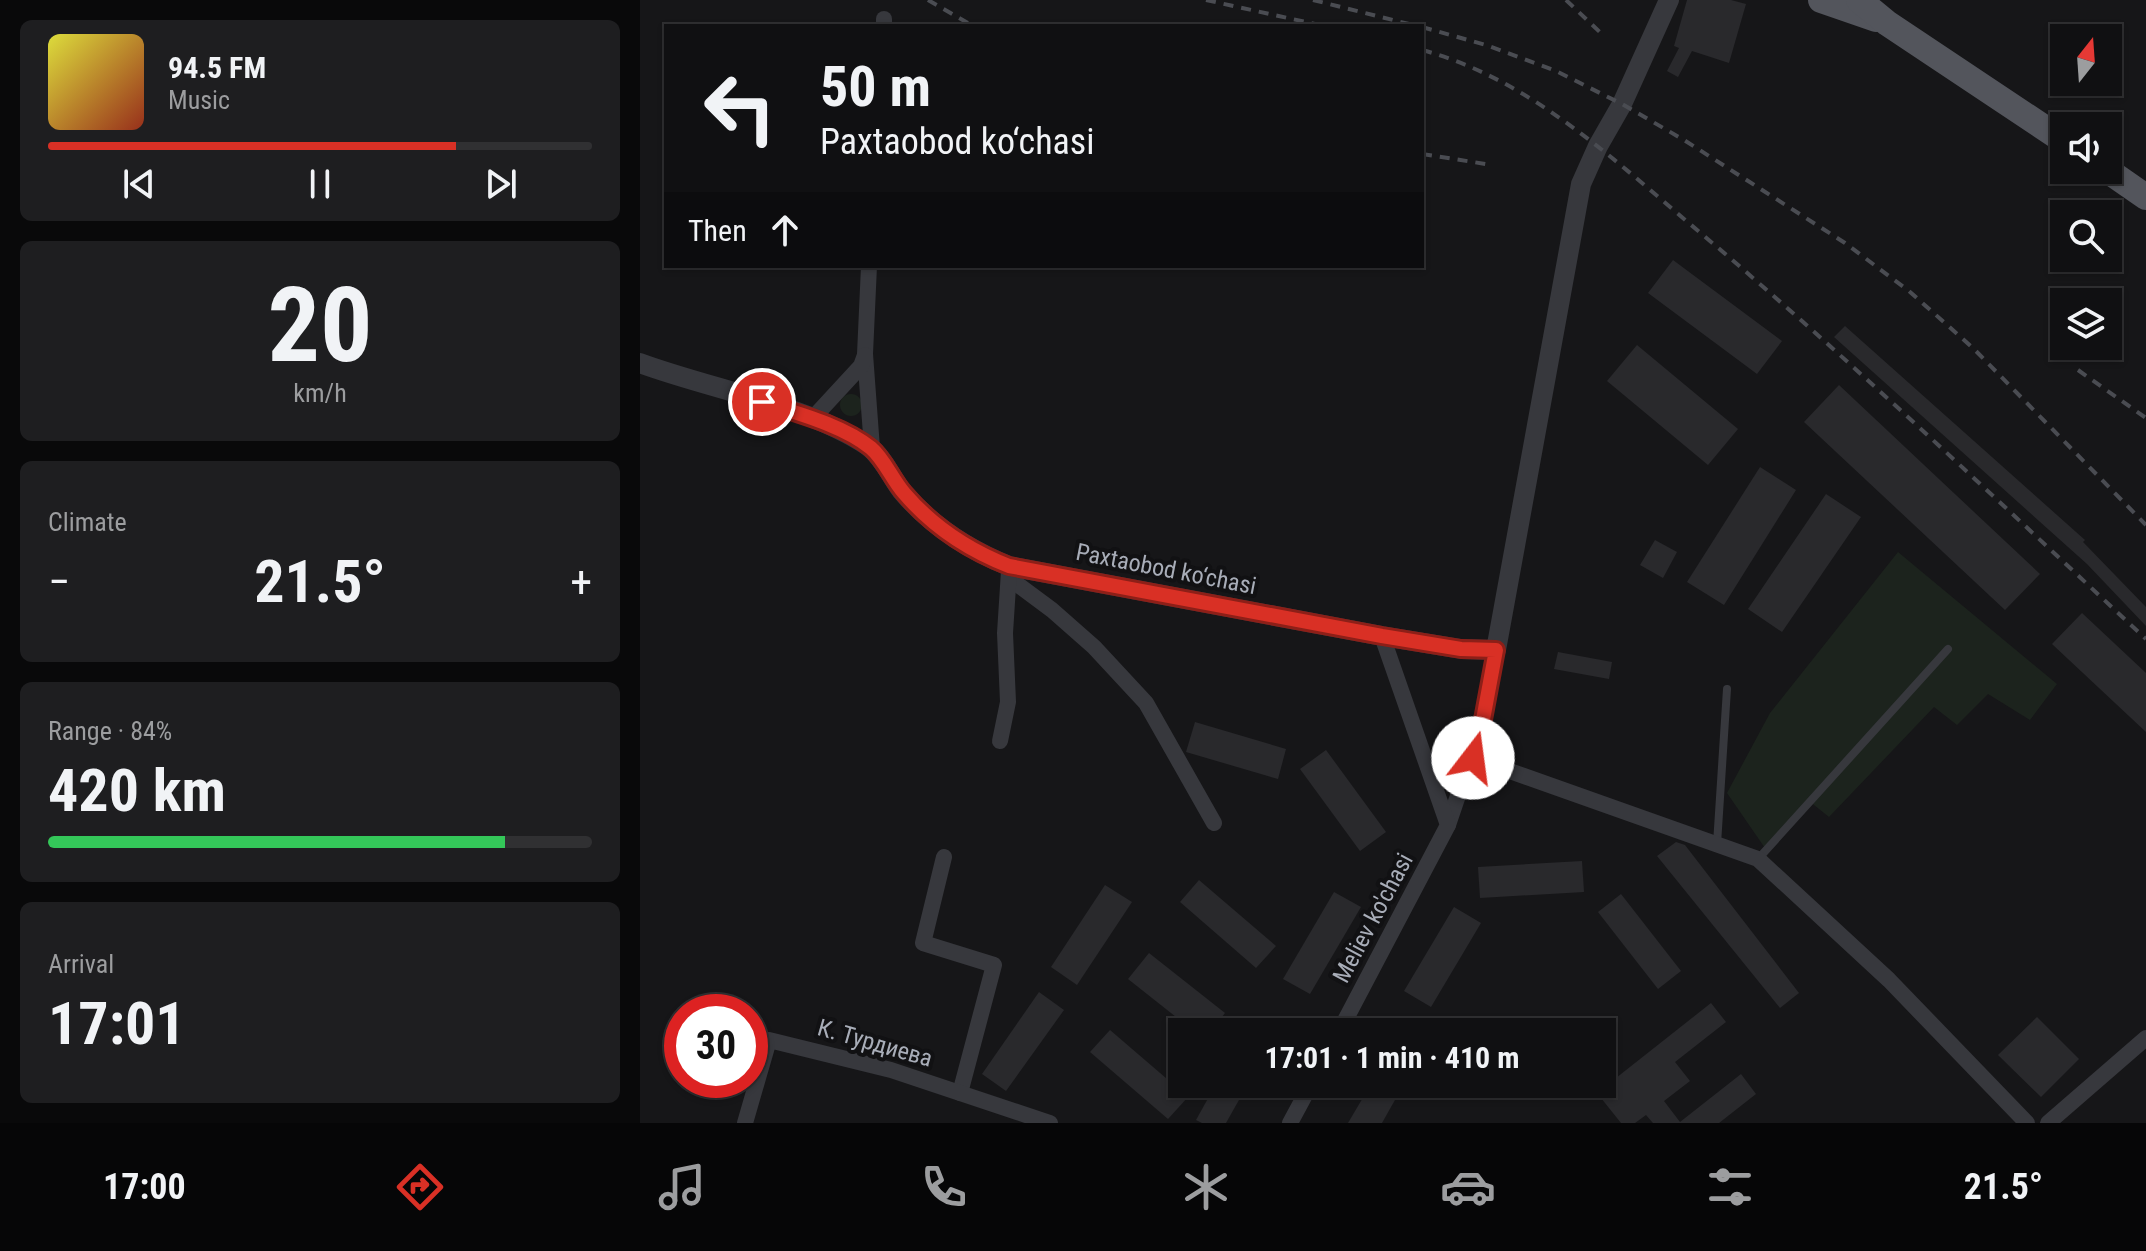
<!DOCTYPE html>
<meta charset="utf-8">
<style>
body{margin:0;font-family:"Roboto Condensed",sans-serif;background:#1e1e20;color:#f1f3f6;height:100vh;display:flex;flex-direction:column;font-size:30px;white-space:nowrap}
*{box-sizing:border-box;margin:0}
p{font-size:26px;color:#9c9d9f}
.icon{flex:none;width:44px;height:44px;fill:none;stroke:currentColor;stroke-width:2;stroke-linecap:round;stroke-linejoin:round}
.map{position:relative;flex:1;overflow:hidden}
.sheet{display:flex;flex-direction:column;gap:20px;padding:20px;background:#09090a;width:640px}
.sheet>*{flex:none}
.guide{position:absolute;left:24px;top:24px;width:760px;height:244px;border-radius:0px;box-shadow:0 2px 6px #0004,0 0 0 2px #303032;background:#101012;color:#f1f3f6;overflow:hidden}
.needle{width:52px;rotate:17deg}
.controls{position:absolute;left:1410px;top:24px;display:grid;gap:16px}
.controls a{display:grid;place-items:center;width:72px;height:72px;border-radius:0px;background:#101012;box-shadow:0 2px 6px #0004,0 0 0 2px #303032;font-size:40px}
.speed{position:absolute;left:24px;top:994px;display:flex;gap:16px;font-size:40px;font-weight:700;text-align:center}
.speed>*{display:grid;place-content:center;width:104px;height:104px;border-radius:50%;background:#101012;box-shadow:0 2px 6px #0004,0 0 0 2px #303032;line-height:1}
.speed .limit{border:12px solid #d22;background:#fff;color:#111}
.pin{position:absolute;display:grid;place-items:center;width:68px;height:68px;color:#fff;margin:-34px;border:4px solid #fff;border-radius:50%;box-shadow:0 2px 8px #0007}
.me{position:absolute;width:88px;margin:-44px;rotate:15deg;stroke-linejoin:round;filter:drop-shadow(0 0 6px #0008)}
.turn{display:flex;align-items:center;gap:28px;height:168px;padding:0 24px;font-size:36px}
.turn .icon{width:104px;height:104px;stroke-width:2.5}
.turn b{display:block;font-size:56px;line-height:68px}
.then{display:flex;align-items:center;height:76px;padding:0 24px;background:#0003;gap:16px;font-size:30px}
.big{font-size:60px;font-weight:700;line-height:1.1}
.sheet .card{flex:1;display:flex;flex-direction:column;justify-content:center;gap:12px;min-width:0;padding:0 28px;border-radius:12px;background:#1e1e20}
.sheet .dial{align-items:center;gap:0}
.dial b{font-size:104px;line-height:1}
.song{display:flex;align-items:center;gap:24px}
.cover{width:96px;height:96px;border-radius:12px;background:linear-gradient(135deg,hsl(60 70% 55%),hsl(10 70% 35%))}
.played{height:8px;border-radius:4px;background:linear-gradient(90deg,#d93025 75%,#303032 75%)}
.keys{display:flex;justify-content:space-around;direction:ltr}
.heat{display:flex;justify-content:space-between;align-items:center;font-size:44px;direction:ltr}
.charge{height:12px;border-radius:6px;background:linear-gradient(90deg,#34c759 84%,#303032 0)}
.trip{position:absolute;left:528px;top:1018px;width:448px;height:80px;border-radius:0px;background:#101012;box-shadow:0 2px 6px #0004,0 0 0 2px #303032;font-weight:700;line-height:80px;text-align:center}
.tab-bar{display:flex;height:128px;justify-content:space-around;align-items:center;background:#060607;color:#9c9d9f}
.tab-bar .icon{width:56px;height:56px}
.tab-bar .active{color:#d93025}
.tab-bar b{font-size:36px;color:#f1f3f6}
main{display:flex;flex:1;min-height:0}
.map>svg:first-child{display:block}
.green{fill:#1c231d}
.building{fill:#29292c}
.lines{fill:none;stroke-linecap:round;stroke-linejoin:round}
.service{stroke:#37383d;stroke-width:8}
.minor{stroke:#37383d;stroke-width:16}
.tertiary{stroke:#37383d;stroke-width:20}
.primary{stroke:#53555c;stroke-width:26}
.rail{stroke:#4a4c52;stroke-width:4;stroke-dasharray:10 8;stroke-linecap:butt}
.route-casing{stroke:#8d1f18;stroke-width:20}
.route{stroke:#d93025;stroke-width:14}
.labels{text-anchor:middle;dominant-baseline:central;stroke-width:8;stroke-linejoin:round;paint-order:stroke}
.street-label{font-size:24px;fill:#a8adb8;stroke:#111113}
</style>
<main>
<section class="sheet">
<div class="card">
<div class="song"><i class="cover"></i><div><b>94.5 FM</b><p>Music</p></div></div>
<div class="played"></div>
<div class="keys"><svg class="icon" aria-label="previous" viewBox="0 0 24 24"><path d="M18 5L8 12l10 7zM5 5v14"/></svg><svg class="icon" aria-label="pause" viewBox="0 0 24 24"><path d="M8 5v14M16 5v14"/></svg><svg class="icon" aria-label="next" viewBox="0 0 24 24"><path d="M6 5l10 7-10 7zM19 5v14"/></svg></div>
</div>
<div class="card dial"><b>20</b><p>km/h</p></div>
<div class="card"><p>Climate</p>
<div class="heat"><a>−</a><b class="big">21.5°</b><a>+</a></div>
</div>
<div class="card"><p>Range · 84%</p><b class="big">420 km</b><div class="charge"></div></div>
<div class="card"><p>Arrival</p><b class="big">17:01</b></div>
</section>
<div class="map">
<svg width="1506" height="1123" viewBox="0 0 1506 1123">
<rect width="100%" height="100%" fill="#161618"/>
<!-- green -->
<g class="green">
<circle cx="211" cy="405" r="11"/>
<path d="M1258,552l159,132 -27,36 -42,-26 -31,31 -23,-18 -105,110 -20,-16 -42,50 -40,-58 43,-80z"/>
</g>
<!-- building -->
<g class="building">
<path d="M1047,0h44l15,4 -17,59 -37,-12 -14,26 -11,-6 12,-23 -5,-2z"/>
<path d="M1033,260l109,81 -25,33 -109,-81z"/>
<path d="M1205,326l240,214 -2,2 63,65v19l-59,-62 -253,-227z"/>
<path d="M997,345l101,84 -30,36 -101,-84z"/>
<path d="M1199,385l201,189 -35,36 -201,-188z"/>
<path d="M1120,467l36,23 -72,115 -37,-23z"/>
<path d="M1186,494l35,23 -79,115 -34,-23z"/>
<path d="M1015,540l22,12 -14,26 -23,-13z"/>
<path d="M1442,613l64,60v59l-94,-88z"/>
<path d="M918,652l54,10 -3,17 -55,-10z"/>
<path d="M555,722l91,27 -8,30 -92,-27z"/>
<path d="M686,750l60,82 -26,19 -60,-82z"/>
<path d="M1036,842l9,3 114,148 -19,15 -123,-152z"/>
<path d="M942,861l2,31 -104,6 -2,-31z"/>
<path d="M559,880l77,66 -20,22 -76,-66z"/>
<path d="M465,885l27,17 -55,83 -26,-18z"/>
<path d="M694,892l27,15 -51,87 -27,-15z"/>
<path d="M981,894l60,77 -23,18 -60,-77z"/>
<path d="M814,907l27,16 -50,84 -27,-16z"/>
<path d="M509,953l76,60 -15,19h-15l-67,-53z"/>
<path d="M399,992l25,18 -58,81 -24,-17z"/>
<path d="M1071,1003l15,19 -51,40 15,19 -26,20 16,21 61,-48 15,20 -37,29h-66l-7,-8 -11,8h-14l-24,-30z"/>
<path d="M1397,1017l42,42 -38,38 -43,-42z"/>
<path d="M470,1030l78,67 -20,22 -78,-67z"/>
<path d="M576,1084h32l-22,39h-24l-6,-3z"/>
<path d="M731,1084h33l-22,39h-34z"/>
</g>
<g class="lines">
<!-- service -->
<g class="service">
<path d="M1077,844l10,-155"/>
<path d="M1118,859l190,-210"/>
</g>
<!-- minor -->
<g class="minor">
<path d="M244,26v-7"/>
<path d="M229,266l-4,88 7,94"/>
<path d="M173,418l48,-52 4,-11"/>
<path d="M369,578l43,32 42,37 52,56 68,120"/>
<path d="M360,741l8,-39 -3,-69 4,-62"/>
<path d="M833,758l285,101 131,121 138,143"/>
<path d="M808,825l34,-100 14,-75"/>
<path d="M304,857l-21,86 71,22 -34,128"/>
<path d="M699,1032l109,-207 -66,-189"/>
<path d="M105,1123l24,-83 122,30 159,53"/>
<path d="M650,1123l21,-39"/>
<path d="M1408,1123l98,-85"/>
</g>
<!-- tertiary -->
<path class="tertiary" d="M0,363c70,26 167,42 228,83 14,10 23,30 33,44 29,35 66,59 108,76l373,70 79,13 35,1 85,-466 17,-38 24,-42 47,-104"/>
<!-- primary -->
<g class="primary">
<path d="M1181,0l55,19"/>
<path d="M1219,0l28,23 177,118"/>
<path d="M1467,170l39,27"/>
</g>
<!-- rail -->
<g class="rail">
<path d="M288,0l45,26"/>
<path d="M566,0l118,26"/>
<path d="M673,0l104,26"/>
<path d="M926,0l38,36"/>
<path d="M782,27l64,18 70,26 66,33 62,36 161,103 64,48 65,58 172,176"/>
<path d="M782,50c111,30 195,113 281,185 152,129 297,268 443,404"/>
<path d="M782,154l70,11"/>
<path d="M1438,370l68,48"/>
</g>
</g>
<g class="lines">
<defs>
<path id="route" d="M122,402c34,11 81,23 109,46 13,11 21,31 33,45 29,34 64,57 105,73l373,70 79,13 35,1 -14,75 -9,33"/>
</defs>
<!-- route casing -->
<use href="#route" class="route-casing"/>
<!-- route -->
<use href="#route" class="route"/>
</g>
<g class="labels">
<!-- street labels -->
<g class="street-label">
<text transform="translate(526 569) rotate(11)">Paxtaobod ko‘chasi</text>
<text transform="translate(733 918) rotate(-62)">Meliev ko'chasi</text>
<text transform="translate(235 1043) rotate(16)">К. Турдиева</text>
</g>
</g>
</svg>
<div class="controls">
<a><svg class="needle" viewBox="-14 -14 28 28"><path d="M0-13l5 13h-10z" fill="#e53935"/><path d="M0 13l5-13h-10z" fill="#9c9d9f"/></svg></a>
<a><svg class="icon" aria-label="sound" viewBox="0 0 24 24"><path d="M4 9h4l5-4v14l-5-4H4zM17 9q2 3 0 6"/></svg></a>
<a><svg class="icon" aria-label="search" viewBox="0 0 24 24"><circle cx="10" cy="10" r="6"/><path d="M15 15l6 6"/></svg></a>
<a><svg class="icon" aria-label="layers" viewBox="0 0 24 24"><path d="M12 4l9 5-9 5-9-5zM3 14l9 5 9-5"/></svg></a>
</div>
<div class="speed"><div class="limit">30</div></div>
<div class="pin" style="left:122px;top:402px;background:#d93025"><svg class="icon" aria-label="arrive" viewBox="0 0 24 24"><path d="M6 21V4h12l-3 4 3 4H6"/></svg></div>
<svg class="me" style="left:833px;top:758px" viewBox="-20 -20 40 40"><circle r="19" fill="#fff"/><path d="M0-13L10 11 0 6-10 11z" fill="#d93025"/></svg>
<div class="trip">17:01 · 1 min · 410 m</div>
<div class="guide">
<div class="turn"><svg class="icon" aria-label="left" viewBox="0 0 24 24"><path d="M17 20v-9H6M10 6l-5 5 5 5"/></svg><div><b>50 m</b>Paxtaobod ko‘chasi</div></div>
<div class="then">Then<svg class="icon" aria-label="ahead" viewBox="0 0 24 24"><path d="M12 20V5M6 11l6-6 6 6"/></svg></div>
</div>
</div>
</main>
<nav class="tab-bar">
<b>17:00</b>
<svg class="icon active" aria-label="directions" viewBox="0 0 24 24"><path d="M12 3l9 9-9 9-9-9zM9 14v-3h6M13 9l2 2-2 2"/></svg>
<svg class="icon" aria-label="music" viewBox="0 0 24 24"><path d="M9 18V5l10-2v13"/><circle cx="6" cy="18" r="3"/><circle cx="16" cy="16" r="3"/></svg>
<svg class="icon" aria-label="phone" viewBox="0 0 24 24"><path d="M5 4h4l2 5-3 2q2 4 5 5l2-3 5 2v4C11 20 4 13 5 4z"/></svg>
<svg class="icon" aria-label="climate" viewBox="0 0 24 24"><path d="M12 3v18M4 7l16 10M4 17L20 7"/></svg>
<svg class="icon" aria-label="car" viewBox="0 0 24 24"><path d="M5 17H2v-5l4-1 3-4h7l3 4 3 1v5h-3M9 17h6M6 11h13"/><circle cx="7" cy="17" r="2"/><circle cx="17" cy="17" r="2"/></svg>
<svg class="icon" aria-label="filters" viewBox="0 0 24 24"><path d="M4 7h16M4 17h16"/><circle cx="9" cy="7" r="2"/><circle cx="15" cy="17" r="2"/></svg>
<b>21.5°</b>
</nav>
